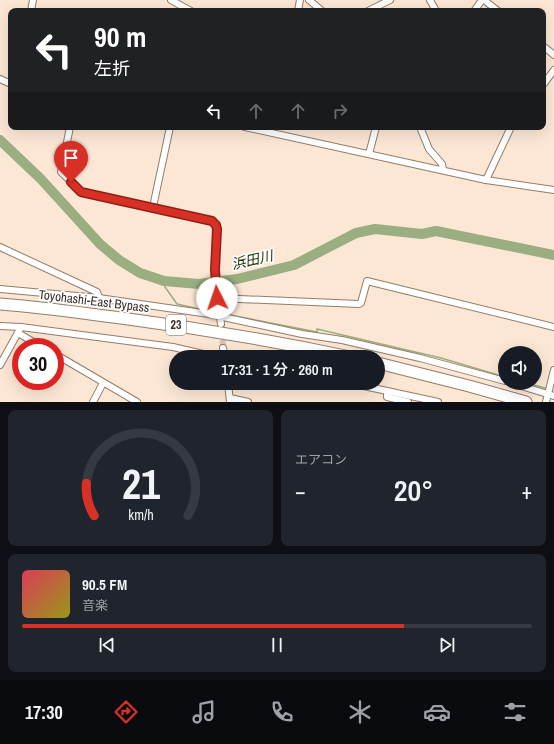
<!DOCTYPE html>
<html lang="ja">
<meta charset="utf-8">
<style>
body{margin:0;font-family:"Archivo Narrow","Noto Sans JP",sans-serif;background:#20242c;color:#f1f3f6;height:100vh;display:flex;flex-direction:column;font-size:15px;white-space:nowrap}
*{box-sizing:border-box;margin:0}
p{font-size:13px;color:#9ea1a6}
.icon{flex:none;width:22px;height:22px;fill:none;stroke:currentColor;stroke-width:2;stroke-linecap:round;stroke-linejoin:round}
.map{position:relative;height:402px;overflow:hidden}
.sheet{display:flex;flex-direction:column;gap:8px;padding:8px;background:#0d0f14;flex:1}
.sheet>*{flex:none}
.guide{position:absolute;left:8px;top:8px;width:538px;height:122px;border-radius:8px;box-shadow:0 4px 16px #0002;background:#202124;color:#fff;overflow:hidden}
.controls{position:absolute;left:498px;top:346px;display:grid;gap:8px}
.controls a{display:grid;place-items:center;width:44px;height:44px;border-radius:50%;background:#171b24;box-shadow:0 4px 16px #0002;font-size:20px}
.speed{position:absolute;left:12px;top:338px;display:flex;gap:8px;font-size:20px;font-weight:700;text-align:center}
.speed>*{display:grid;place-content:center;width:52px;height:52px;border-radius:50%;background:#171b24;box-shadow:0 4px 16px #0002;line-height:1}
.speed .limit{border:6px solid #d22;background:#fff;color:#111}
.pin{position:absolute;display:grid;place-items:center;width:34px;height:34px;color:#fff;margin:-41px -17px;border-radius:50% 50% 50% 0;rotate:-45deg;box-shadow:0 0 4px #0007}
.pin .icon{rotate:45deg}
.me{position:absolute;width:44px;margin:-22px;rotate:356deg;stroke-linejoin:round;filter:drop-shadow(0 0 3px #0008)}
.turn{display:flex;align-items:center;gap:14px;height:84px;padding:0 20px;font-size:18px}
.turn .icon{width:52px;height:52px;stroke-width:2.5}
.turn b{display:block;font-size:28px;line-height:34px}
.lanes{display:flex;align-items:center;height:38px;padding:0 20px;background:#0003;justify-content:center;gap:20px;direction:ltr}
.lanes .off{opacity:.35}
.big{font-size:30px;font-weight:600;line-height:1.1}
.sheet .card{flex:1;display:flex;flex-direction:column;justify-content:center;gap:6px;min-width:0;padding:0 14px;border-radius:8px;background:#20242c}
.sheet .dial{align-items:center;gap:0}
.dial svg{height:104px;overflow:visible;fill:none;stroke:#363941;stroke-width:7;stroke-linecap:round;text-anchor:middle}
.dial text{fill:#f1f3f6;stroke:none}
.song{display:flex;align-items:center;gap:12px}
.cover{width:48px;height:48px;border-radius:6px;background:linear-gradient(135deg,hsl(350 70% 55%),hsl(60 70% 35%))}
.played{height:4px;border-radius:2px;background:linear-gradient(90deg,#d93025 75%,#363941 75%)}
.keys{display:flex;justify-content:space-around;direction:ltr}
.heat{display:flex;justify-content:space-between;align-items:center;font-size:22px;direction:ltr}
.sheet .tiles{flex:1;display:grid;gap:8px;grid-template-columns:1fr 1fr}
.card:last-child{grid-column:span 2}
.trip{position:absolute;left:169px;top:350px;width:216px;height:40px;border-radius:20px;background:#171b24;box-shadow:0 4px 16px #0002;font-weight:600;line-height:40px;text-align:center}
.tabs{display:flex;height:64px;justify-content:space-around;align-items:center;background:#090b0e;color:#9ea1a6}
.tabs .icon{width:28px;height:28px}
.tabs .active{color:#d93025}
.tabs b{font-size:18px;color:#f1f3f6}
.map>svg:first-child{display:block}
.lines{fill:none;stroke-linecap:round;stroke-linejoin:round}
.stream{stroke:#9aae81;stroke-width:1.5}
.river{stroke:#9aae81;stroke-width:10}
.minor-tunnel{stroke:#d5c2b2;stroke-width:6;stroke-dasharray:6 3;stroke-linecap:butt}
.minor-casing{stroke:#947c68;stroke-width:8}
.trunk-casing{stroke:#947c68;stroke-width:13}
.minor{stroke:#fff;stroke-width:6}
.trunk{stroke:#fff;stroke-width:11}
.route-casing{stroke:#8d1f18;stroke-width:10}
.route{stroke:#d93025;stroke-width:7}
.labels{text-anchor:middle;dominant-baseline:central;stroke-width:3.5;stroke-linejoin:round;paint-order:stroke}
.shield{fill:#fff;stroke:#746d67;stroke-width:1}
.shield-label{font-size:12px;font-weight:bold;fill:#392f26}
.street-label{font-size:13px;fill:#392f26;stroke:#fff}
.water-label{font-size:14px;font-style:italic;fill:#230;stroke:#fff}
</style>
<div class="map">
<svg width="554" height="402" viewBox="0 0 554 402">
<rect width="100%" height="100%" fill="#fce7d5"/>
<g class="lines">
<!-- stream -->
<g class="stream">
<path d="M164,281l1,6 12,17 36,8"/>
<path d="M225,314l92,18v-3l124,29 64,19"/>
<path d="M527,383l18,5"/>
</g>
<!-- river -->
<path class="river" d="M0,140l40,38 60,66 19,16 21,13 24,8 35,3 38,-5 57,-14 62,-32 19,-4 47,5 14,-3 118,24"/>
<!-- minor-tunnel -->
<path class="minor-tunnel" d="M222,331l1,17"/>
<defs>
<g id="minor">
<path d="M171,0l20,11"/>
<path d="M309,0l13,11"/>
<path d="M430,0l6,11"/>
<path d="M484,0l14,11"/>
<path d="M31,11l2,-11"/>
<path d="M298,11l2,-11"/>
<path d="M368,11l22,-11"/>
<path d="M474,11l8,-11"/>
<path d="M543,46l11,9"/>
<path d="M0,79l11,5"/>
<path d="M543,85l11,-15"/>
<path d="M70,127l-9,45 20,20 131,29 4,4v67l5,32"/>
<path d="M245,127l241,53 68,10"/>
<path d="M420,127l9,22 13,15 1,6"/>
<path d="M369,154l7,-27"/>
<path d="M486,180l25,-53"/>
<path d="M153,207l17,-80"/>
<path d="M0,247l97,45 2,6"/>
<path d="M0,289l99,9 110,16 93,20 40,6 78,18 85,23"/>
<path d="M217,298l142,6 2,-1 6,-22 187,46"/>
<path d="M0,326l21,1 152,20 43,10"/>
<path d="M18,333l24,14"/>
<path d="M223,348l2,9"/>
<path d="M55,354l82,48"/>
<path d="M0,365l21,-38"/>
<path d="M228,383l2,19"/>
<path d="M350,383l88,19"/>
<path d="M511,383l43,13"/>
<path d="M387,391v6l21,5"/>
<path d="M230,398l18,4"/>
<path d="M93,402l10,-19"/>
<path d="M546,402l8,-32"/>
</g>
<g id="trunk">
<path d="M0,304c41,3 81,9 121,14 77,10 153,23 229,39"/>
<path d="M378,363l91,23 57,16"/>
</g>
</defs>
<!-- minor casing -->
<use href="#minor" class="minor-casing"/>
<!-- trunk casing -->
<use href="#trunk" class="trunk-casing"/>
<!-- minor -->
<use href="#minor" class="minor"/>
<!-- trunk -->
<use href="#trunk" class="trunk"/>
</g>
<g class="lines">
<defs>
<path id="route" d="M71,182l10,10 131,29 4,4 1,4 -2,41 2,28"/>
</defs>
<!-- route casing -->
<use href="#route" class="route-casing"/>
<!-- route -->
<use href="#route" class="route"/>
</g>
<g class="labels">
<!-- shield labels -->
<rect class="shield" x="166" y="315" width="20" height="20" rx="3"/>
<g class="shield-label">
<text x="176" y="325">23</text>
</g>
<!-- street labels -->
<g class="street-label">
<text transform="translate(94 301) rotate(7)">Toyohashi-East Bypass</text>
</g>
<!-- water labels -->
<g class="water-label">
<text transform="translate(252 260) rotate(-13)">浜田川</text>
</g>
</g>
</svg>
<div class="controls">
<a><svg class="icon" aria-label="sound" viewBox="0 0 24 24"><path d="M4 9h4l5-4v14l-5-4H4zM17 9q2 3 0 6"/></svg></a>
</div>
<div class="speed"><div class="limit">30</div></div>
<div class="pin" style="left:71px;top:182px;background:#d93025"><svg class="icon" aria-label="arrive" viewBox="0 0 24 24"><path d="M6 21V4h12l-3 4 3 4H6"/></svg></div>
<svg class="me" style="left:217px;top:298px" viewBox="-20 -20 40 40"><circle r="19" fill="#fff"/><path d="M0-13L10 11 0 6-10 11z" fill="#d93025"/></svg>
<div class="trip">17:31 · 1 分 · 260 m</div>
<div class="guide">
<div class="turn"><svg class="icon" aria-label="left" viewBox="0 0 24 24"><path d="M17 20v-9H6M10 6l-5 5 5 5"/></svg><div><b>90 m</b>左折</div></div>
<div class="lanes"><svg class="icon" aria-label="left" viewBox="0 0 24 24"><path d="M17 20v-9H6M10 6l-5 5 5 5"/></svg><svg class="icon off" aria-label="ahead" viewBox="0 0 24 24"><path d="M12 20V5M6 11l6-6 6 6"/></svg><svg class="icon off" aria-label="ahead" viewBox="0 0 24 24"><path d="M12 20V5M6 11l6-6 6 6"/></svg><svg class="icon off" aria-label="right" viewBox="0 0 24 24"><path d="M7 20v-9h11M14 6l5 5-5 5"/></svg></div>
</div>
</div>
<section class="sheet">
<div class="tiles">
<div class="card dial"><svg viewBox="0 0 100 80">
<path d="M14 69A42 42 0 1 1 86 69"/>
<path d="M14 69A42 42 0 0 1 8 44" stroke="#d93025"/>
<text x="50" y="56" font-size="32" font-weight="700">21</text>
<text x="50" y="72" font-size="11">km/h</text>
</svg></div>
<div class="card"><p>エアコン</p>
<div class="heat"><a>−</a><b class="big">20°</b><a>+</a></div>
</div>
<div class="card">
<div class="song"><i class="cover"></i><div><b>90.5 FM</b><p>音楽</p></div></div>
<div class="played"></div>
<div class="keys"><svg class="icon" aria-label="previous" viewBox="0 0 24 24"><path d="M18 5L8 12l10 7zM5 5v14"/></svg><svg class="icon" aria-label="pause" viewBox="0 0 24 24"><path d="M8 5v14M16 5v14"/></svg><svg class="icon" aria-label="next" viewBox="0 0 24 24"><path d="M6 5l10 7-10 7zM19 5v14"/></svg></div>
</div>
</div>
</section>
<nav class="tabs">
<b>17:30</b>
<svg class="icon active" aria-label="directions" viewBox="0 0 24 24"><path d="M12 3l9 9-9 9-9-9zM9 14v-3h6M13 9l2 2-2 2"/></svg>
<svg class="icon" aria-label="music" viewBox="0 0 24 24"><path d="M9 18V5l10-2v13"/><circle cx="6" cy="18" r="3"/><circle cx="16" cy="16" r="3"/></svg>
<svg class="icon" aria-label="phone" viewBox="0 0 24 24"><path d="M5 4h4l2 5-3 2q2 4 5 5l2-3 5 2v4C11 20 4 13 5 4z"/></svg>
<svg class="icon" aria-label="climate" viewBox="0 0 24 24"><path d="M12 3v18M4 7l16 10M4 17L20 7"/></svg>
<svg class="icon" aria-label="car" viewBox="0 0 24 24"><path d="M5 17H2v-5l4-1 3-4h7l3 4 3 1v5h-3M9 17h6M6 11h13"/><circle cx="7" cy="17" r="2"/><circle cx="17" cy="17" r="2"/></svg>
<svg class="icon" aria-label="filters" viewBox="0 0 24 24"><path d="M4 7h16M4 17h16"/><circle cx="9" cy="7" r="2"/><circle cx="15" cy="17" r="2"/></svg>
</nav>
